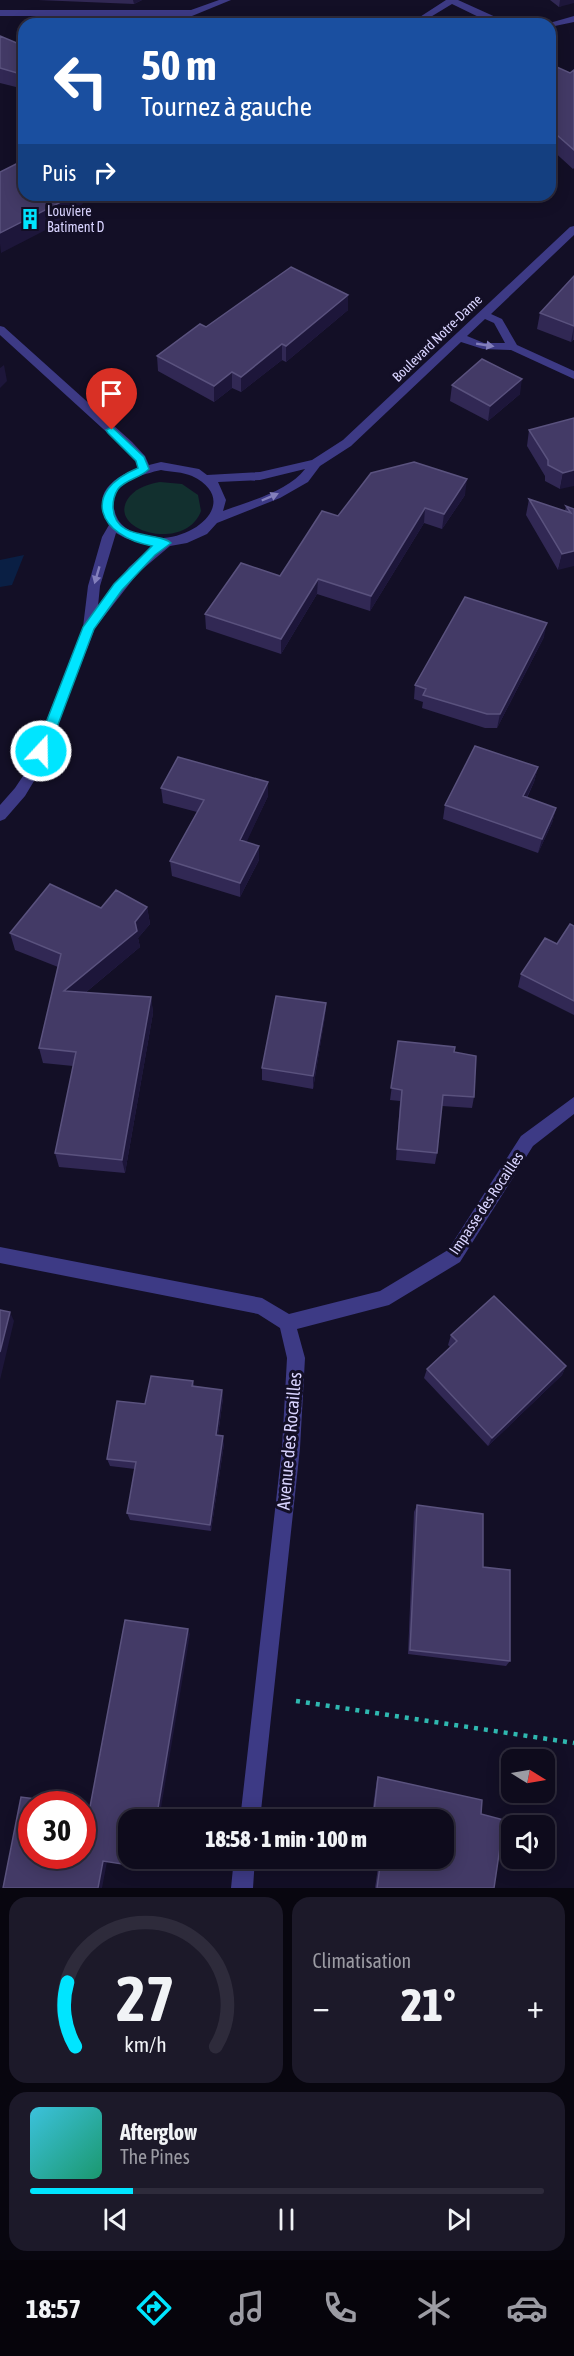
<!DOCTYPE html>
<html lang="fr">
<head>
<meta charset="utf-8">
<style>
	:root { --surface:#0e0b1c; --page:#1c1929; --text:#f1f3f6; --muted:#9b9ba3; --line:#2e2b3b; --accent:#00e5ff }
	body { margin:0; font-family:"Asap Condensed",sans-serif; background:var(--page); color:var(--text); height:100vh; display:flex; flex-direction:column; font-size:22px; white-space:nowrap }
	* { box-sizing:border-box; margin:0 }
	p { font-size:20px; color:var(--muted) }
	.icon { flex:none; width:33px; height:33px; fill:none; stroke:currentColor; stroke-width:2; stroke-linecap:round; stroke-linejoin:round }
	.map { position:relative; height:1888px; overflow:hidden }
	.drawer { display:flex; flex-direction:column; gap:9px; padding:9px; background:#08060f; flex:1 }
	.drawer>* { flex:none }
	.top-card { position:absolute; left:18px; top:18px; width:538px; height:183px; border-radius:18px; box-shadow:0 3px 15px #0003,0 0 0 2px var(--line); background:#1a4fa0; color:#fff; overflow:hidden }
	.needle { width:39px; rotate:101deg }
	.buttons { position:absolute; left:501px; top:1749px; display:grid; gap:12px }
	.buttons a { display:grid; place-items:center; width:54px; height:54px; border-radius:12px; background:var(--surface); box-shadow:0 3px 15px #0003,0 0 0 2px var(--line); font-size:30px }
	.speed { position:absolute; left:18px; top:1791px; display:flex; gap:12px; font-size:30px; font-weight:700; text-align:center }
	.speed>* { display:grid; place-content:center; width:78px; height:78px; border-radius:50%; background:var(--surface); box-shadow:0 3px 15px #0003,0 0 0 2px var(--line); line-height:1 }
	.speed .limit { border:9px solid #d22; background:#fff; color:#111 }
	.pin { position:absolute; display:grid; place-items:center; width:51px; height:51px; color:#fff; margin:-62px -26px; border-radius:50% 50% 50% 0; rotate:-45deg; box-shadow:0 0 6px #0007 }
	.pin .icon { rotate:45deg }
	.me { position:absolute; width:66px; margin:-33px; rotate:21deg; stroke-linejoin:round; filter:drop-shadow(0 0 4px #0008) }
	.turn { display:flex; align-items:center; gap:21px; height:126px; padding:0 24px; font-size:27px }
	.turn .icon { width:78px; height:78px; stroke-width:2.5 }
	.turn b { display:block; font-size:42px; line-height:51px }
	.then { display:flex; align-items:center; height:57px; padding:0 24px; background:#0003; gap:12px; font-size:22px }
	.big { font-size:45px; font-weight:800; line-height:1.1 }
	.drawer .tile { flex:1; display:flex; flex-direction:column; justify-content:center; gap:9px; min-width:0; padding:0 21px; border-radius:18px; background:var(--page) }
	.drawer .dial { align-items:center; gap:0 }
	.dial svg { height:156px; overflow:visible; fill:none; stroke:var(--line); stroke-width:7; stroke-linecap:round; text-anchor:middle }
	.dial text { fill:var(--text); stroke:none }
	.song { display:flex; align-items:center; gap:18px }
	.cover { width:72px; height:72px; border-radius:9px; background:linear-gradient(135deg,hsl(190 70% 55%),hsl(160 70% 35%)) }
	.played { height:6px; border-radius:3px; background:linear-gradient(90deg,var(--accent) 20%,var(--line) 20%) }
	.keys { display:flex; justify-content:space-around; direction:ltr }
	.heat { display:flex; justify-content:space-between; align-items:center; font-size:33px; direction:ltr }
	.drawer .tiles { flex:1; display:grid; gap:9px; grid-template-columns:1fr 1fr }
	.tile:last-child { grid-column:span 2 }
	.trip { position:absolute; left:118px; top:1809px; width:336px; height:60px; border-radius:18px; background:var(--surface); box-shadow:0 3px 15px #0003,0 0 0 2px var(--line); font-weight:800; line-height:60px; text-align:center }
	.menu { display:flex; height:96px; justify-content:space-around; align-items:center; background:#06040b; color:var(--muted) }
	.menu .icon { width:42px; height:42px }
	.menu .on { color:var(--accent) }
	.menu b { font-size:27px; color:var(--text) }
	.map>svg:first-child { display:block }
	.green { fill:#12302f }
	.water { fill:#0a1f44 }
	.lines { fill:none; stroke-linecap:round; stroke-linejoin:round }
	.path { stroke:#2fb8b0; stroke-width:4.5; stroke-dasharray:4 6; stroke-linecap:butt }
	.minor { fill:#3d3a85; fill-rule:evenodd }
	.wall { fill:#312854 }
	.shaded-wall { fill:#1d163a }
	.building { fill:#433a66; stroke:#5a527e; stroke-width:1.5 }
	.oneway { fill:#837fbc }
	.route { fill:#00e5ff; stroke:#0095a6; stroke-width:1.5 }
	.labels { text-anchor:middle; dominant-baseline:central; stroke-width:6; stroke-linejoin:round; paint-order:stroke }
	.far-poi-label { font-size:14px; fill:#d9d4ff; stroke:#130f26; text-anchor:start }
	.far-street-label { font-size:14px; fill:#d9d4ff; stroke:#130f26 }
	.street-label { font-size:15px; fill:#d9d4ff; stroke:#130f26 }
	.near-street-label { font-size:18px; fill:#d9d4ff; stroke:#130f26 }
</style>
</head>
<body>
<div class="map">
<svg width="574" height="1888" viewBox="0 0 574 1888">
	<rect width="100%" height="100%" fill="#130f26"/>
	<path class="green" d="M 160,482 L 182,484 L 198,495 L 201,511 C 185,554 102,530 130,496 C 138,487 149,484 160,482 Z"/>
	<path class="water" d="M 24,555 L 12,585 L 0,587 L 0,560 Z"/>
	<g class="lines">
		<path class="path" d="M 296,1701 L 574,1743"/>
		<path class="minor" d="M 219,0 L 231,0 L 192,16 L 0,16 L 0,10 L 191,10 Z
			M 446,0 L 458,0 L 511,24 L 491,23 L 452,4 L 419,24 L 409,24 Z
			M 574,16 L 574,22 L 550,27 L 550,24 L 546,24 Z
			M 574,226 L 574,235 L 491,314 L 502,319 L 517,345 L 574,371 L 574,379 L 511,350 L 483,349 L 461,342 L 351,446 L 320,466 L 308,482 L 280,498 L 217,523 L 207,534 L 187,543 L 170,546 L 138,573 L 95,628 L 40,771 L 25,796 L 5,819 L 0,821 L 0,805 L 15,788 L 27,770 L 83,627 L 88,586 L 102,537 L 109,525 C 91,495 110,479 138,468 L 135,460 L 124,448 L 0,335 L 0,326 L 4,327 L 132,442 L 145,456 L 149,465 L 161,462 L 199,469 L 207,475 L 260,472 L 312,460 L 343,440 L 570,227 ZM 485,319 L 494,323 L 505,343 L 484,343 L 467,336 ZM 305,469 C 289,491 247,502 223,511 L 226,500 L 218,482 L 260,480 ZM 161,470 C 171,472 183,472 192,476 C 252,505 172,561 126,528 C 119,523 116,517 114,509 C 107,484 143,474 161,470 ZM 116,533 L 125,538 L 153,546 L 129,567 L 98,606 L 100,586 Z
			M 574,1097 L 574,1114 L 533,1146 L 460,1262 L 389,1305 L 297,1329 L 305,1358 L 300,1448 L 260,1820 L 240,1820 L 282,1448 L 287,1358 L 280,1328 L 258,1314 L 0,1263 L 0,1247 L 262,1298 L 289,1314 L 380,1291 L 448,1250 L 521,1136 Z
			M 234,1858 L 255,1858 L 253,1888 L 231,1888 Z"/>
	</g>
	<path class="wall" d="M 38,0 L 142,0 L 134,4 Z
		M 550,0 L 574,0 L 559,7 Z
		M 0,36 L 24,46 L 24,89 L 0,83 Z
		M 550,64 L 570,73 L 574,70 L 574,168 L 573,169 L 550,148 Z
		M 574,276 L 574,340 L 573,340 L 571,342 L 537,329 L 540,313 Z
		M 348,295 L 348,310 L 286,362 L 282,360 L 241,392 L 232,388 L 214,402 L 158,371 L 157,356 L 206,327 Z
		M 452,385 L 520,394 L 488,421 L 450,401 Z
		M 574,418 L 560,489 L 545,481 L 545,476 L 527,446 L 529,430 Z
		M 465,495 L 442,529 L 424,523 L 370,611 L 317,594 L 281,654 L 206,629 L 205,614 L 280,576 L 338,516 Z
		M 529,499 L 565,511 L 566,506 L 574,509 L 558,570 L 526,515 Z
		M 544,637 L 497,728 L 485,728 L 422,708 L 423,702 L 414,699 L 415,685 Z
		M 538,767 L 534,782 L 527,798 L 556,808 L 552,823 L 538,853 L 443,819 L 445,805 Z
		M 161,788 L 268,796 L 246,842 L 259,860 L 240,897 L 172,876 L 170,861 L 197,812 L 163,803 Z
		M 147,907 L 150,924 L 138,938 L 140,947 L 85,993 L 151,997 L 153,1013 L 125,1173 L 59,1167 L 55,1153 L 73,1066 L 43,1063 L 39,1048 L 58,967 L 15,950 L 10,933 L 101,908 Z
		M 574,926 L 574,1015 L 518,987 L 521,974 L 557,944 Z
		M 326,1003 L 325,1016 L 313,1089 L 262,1080 L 262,1068 Z
		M 398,1041 L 454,1052 L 474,1097 L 472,1108 L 442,1106 L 437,1153 L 435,1164 L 396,1160 L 400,1101 L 390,1100 Z
		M 451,1335 L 566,1366 L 562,1375 L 488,1446 L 424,1378 L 427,1369 L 450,1347 L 448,1345 Z
		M 193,1381 L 194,1386 L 222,1390 L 223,1398 L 218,1435 L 224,1444 L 211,1531 L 130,1520 L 127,1513 L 135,1469 L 110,1466 L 107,1459 L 145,1404 Z
		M 417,1505 L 483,1567 L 510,1661 L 506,1666 L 408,1654 L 414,1512 Z
		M 378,1777 L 481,1814 L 494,1888 L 375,1888 L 379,1860 L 373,1858 L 444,1858 L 444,1820 L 371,1820 L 377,1779 Z"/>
	<path class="shaded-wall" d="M 133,0 L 142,0 L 134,4 Z
		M 560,0 L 574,0 L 574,3 L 559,7 Z
		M 71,195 L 91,195 L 69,218 L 1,253 L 0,244 L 0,233 Z
		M 348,295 L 348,310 L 286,362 L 286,346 Z
		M 574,326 L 573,340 L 571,342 Z
		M 282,344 L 282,360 L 241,392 L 241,377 Z
		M 4,365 L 7,381 L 0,388 L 0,368 Z
		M 232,372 L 232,388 L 214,402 L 214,386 Z
		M 522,379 L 520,394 L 488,421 L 490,406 Z
		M 574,470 L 574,486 L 560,489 L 563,473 Z
		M 467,479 L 465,495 L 442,529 L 444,514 Z
		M 425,508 L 424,523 L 370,611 L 371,596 Z
		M 574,551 L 574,566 L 558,570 L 562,554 Z
		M 318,579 L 317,594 L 281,654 L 281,639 Z
		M 547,623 L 544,637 L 497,728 L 500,714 Z
		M 538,767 L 534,782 L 520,811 L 523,796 Z
		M 268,782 L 268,796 L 241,854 L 240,840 Z
		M 556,808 L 552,823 L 538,853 L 542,839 Z
		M 259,846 L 259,860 L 240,897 L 240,883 Z
		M 147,907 L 150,924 L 138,938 L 140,947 L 68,1007 L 64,991 L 135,922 Z
		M 151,997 L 153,1013 L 125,1173 L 122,1160 Z
		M 326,1003 L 325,1016 L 313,1089 L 313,1076 Z
		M 10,1312 L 14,1321 L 0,1380 L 0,1352 Z
		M 566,1366 L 562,1375 L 488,1446 L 492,1438 Z
		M 222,1390 L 223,1398 L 217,1442 L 216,1435 Z
		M 223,1436 L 224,1444 L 211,1531 L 210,1525 Z
		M 188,1629 L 190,1634 L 159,1820 L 156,1820 Z
		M 144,1858 L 147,1858 L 145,1868 L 142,1867 Z
		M 103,1861 L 107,1862 L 102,1888 L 98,1888 Z"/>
	<path class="building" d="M 109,19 L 131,24 L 101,24 Z
		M 0,36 L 24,46 L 24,75 L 0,68 Z
		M 550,64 L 570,73 L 574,70 L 574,150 L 550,129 Z
		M 24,160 L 24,195 L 71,195 L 67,199 L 0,233 L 0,172 Z
		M 291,267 L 348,295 L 286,346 L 282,344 L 241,377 L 232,372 L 214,386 L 157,356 L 200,324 L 206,327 Z
		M 574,276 L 574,326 L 540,313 Z
		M 482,359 L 522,379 L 490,406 L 452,385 Z
		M 574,418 L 574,470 L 563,473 L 548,465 L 548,460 L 529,430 Z
		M 414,462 L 467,479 L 444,514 L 425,508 L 371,596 L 318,579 L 281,639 L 205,614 L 241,563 L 280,576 L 322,511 L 338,516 L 371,473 Z
		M 529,499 L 571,513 L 566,506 L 574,509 L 574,551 L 562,554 Z
		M 465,597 L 547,623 L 500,714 L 487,714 L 423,695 L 426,689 L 415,685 Z
		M 475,746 L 538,767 L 523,796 L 556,808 L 542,839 L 445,805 Z
		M 178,757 L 268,782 L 240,840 L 259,846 L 240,883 L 170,861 L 204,800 L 161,788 Z
		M 50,884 L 101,908 L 116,890 L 147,907 L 135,922 L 137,931 L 64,991 L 151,997 L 122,1160 L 55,1153 L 76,1052 L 39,1048 L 61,954 L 10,933 Z
		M 570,924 L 574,926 L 574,1001 L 521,974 L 545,938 L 557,944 Z
		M 276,996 L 326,1003 L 313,1076 L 262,1068 Z
		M 398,1041 L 455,1047 L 454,1052 L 476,1056 L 474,1097 L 443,1095 L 437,1153 L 397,1149 L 402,1090 L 391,1088 Z
		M 494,1296 L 566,1366 L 492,1438 L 427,1369 L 457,1341 L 451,1335 Z
		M 0,1310 L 10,1312 L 0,1352 Z
		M 151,1376 L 193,1381 L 192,1386 L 222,1390 L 216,1435 L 223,1436 L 210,1525 L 127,1513 L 136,1462 L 107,1459 L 117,1401 L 145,1404 Z
		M 417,1505 L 483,1514 L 483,1567 L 510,1570 L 510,1661 L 410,1650 Z
		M 125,1620 L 188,1629 L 156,1820 L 129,1820 L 129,1858 L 144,1858 L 142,1867 L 103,1861 L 98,1888 L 3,1888 L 21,1797 L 75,1804 L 32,1804 L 32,1856 L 82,1856 L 82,1806 L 90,1807 Z
		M 378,1777 L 482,1800 L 481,1814 L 504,1820 L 494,1888 L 377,1888 L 381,1859 L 377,1858 L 444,1858 L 444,1820 L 373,1820 Z"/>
	<defs><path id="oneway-solid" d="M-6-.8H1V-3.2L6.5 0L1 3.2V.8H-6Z" transform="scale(1.5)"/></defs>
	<g class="oneway">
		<use href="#oneway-solid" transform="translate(485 345) rotate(9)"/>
		<use href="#oneway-solid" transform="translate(270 497) rotate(-23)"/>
		<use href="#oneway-solid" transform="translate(97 575) rotate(106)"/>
	</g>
	<path class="route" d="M 112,427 L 144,457 L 149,469 C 141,478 126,479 118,489 C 114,495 113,500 113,507 C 114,542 160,531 171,543 L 155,555 L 122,590 L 94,629 L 48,751 L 41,756 L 35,751 L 83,627 L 114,584 L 152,546 C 98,536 80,492 138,468 L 136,461 L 108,433 L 106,430 Z"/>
	<defs>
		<symbol id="building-bare" viewBox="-9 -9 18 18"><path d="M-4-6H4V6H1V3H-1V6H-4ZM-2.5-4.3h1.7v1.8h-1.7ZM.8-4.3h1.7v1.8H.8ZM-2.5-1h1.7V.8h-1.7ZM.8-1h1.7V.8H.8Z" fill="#00e5ff" stroke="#130f26" stroke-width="2.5" paint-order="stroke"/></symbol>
	</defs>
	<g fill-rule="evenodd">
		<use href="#building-bare" x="15" y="204" width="30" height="30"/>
	</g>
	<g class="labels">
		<g class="far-poi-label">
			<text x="47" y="211">Louviere<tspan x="47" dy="16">Batiment D</tspan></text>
		</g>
		<g class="far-street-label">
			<text transform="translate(437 338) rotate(-44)">Boulevard Notre-Dame</text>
		</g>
		<g class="street-label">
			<text transform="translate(486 1203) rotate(-56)">Impasse des Rocailles</text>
		</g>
		<g class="near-street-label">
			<text transform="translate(289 1441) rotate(-85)">Avenue des Rocailles</text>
		</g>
	</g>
</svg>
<div class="buttons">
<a><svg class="needle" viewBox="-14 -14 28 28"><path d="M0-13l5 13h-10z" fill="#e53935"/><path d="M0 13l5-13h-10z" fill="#9b9ba3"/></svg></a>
<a><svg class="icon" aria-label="sound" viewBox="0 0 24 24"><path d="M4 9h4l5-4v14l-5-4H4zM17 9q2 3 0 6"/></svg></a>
</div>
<div class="speed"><div class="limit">30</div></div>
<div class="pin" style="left:112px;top:430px;background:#d93025"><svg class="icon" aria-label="arrive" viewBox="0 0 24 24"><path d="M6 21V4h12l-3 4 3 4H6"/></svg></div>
<svg class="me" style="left:41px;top:751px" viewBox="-20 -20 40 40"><circle r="17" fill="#00e5ff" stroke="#fff" stroke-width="3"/><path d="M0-11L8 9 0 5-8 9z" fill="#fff"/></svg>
<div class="trip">18:58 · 1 min · 100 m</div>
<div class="top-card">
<div class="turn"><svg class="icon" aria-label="left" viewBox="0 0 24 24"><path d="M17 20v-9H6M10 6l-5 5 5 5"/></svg><div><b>50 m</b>Tournez à gauche</div></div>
<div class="then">Puis<svg class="icon" aria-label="right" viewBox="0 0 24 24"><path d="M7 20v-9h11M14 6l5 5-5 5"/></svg></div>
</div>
</div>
<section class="drawer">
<div class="tiles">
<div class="tile dial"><svg viewBox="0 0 100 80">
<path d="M14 69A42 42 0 1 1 86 69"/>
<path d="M14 69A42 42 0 0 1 10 36" stroke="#00e5ff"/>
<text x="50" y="56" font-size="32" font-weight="700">27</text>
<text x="50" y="72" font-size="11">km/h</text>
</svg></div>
<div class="tile"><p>Climatisation</p>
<div class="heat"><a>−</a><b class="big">21°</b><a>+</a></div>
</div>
<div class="tile">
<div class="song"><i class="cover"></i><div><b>Afterglow</b><p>The Pines</p></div></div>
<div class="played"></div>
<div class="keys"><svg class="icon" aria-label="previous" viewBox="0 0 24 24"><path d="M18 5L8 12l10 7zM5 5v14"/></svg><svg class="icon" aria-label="pause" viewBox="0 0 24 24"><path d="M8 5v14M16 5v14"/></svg><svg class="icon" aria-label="next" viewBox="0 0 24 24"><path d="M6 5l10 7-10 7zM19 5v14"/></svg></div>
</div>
</div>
</section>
<nav class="menu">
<b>18:57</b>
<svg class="icon on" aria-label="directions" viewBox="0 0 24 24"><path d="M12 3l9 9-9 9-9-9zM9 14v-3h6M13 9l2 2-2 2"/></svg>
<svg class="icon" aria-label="music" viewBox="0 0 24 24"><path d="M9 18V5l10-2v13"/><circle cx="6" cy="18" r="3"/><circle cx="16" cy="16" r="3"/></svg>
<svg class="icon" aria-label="phone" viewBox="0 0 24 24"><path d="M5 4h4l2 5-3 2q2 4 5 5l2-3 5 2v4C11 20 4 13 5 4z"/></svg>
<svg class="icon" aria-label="climate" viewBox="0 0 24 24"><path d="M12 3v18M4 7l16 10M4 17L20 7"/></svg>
<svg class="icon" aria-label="car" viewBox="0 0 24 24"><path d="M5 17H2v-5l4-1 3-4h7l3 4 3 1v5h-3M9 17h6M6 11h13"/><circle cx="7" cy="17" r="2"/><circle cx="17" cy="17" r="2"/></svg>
</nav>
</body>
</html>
